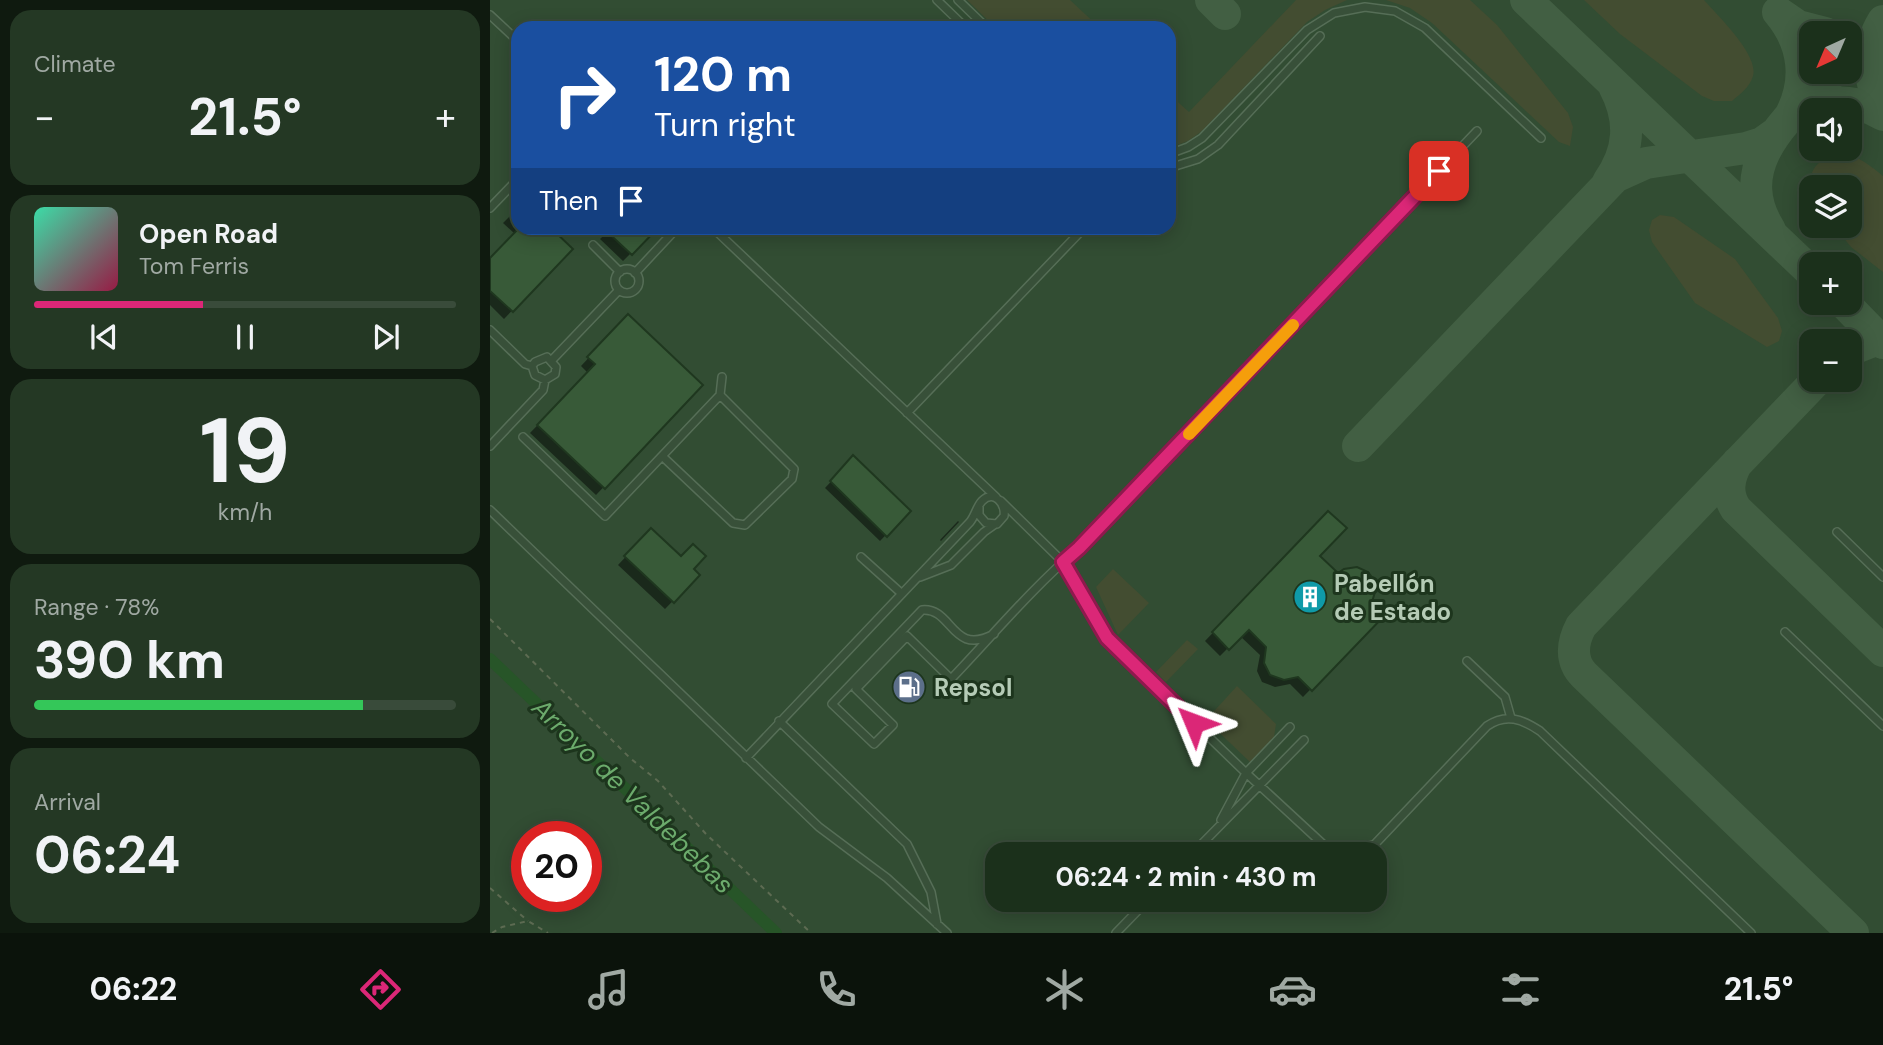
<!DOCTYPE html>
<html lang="en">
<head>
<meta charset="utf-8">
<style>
	:root { --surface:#1b301b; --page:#243824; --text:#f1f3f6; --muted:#a0a9a3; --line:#394b3a; --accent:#db2777 }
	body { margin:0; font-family:"DM Sans",sans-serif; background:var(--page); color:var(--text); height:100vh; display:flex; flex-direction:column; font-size:26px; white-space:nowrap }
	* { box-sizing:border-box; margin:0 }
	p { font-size:23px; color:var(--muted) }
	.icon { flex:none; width:38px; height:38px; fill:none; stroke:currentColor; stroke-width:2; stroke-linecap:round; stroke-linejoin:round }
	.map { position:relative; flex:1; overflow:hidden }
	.sheet { display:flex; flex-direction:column; gap:10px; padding:10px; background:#0f1a0f; width:490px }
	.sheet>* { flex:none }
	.banner { position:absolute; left:21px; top:21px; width:665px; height:214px; border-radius:21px; box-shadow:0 4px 18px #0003,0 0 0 2px var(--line); background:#1a4fa0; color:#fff; overflow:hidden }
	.needle { width:46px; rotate:224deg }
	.controls { position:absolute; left:1309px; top:21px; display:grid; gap:14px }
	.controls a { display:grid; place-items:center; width:63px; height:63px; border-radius:14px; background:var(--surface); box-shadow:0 4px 18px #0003,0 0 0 2px var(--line); font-size:35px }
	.speed { position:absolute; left:21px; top:821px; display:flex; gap:14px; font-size:35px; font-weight:700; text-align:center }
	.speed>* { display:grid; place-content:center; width:91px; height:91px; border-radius:50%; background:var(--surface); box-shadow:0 4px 18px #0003,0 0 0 2px var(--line); line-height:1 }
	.speed .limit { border:10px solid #d22; background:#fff; color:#111 }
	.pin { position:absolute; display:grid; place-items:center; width:60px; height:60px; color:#fff; margin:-30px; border-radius:14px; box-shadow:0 4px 10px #0006 }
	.me { position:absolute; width:77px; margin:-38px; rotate:314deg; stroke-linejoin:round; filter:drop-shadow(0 0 5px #0008) }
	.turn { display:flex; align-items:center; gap:24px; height:147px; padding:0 28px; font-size:32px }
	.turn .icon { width:91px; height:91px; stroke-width:2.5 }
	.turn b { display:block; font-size:49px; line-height:60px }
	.then { display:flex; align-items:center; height:66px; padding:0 28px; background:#0003; gap:14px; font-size:26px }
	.big { font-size:52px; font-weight:700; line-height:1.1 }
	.sheet .widget { flex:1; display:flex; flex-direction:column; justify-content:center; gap:10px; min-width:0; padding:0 24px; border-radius:21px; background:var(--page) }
	.sheet .dial { align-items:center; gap:0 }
	.dial b { font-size:91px; line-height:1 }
	.song { display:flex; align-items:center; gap:21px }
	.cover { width:84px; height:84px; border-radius:10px; background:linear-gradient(135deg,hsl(160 70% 55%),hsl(340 70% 35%)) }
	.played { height:7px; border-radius:4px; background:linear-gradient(90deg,var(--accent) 40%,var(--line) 40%) }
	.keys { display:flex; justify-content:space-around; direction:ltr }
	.heat { display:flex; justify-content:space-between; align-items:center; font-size:38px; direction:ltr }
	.charge { height:10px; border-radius:5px; background:linear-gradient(90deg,#34c759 78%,var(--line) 0) }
	.trip { position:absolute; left:495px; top:842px; width:402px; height:70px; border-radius:21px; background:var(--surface); box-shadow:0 4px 18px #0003,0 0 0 2px var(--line); font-weight:700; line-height:70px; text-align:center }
	.tabs { display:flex; height:112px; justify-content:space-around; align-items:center; background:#0b130b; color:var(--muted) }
	.tabs .icon { width:49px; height:49px }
	.tabs .on { color:var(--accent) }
	.tabs b { font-size:32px; color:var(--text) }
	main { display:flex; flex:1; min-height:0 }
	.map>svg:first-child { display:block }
	.airport { fill:#324d33; fill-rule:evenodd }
	.green { fill:#434d31 }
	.shadow { fill:#0007 }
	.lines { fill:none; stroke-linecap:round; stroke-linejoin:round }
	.canal { stroke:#275528; stroke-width:12 }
	.taxiway { stroke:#425f43; stroke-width:32 }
	.building { fill:#385a38; stroke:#1f371f; stroke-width:2 }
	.service-casing { stroke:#566e57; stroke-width:10 }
	.path { stroke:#5d6b52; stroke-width:2; stroke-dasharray:5 5; stroke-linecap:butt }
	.service { stroke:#385039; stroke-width:7 }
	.route-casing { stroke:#8e194d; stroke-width:18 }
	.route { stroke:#db2777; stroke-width:12 }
	.slow { stroke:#f59e0b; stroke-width:12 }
	.labels { text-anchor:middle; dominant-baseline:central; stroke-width:6; stroke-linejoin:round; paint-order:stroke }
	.poi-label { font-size:24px; font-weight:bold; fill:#b5cbb6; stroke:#1d351d; text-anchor:start }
	.water-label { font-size:26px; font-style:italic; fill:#6cab6c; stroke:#1d351d }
</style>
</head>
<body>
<main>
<section class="sheet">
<div class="widget"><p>Climate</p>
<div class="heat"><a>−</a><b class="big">21.5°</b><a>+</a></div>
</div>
<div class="widget">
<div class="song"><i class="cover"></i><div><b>Open Road</b><p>Tom Ferris</p></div></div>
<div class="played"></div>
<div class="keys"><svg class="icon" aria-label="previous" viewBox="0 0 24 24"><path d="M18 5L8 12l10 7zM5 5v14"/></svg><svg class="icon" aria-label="pause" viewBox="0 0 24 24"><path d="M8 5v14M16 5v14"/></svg><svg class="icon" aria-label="next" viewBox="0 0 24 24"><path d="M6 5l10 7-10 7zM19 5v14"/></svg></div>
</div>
<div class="widget dial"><b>19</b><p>km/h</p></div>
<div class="widget"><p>Range · 78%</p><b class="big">390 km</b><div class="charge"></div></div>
<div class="widget"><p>Arrival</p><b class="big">06:24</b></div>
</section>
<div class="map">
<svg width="1393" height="933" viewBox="0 0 1393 933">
	<rect width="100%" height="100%" fill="#244024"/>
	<path class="airport" d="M 0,0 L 1393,0 L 1393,933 L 0,933 ZM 28,28 L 679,28 L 679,228 L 28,228 ZM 1321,33 L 1360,33 L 1360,72 L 1321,72 ZM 1321,110 L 1360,110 L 1360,149 L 1321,149 ZM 1321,187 L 1360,187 L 1360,226 L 1321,226 ZM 1321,264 L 1360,264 L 1360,303 L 1321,303 ZM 1321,341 L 1360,341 L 1360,380 L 1321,380 ZM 37,836 L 96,836 L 96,896 L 37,896 ZM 508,854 L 886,854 L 886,900 L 508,900 Z"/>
	<path class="green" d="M 477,0 L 580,0 L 610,28 L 506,28 Z
		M 806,0 L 857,0 L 835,10 L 817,22 L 712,131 L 698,141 L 679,148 L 679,94 L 699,112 Z
		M 896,0 L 980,0 L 1007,25 L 1078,113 L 1083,127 L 1080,146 L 1069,142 L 942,23 L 920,8 Z
		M 1094,0 L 1214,0 C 1228,16 1269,55 1263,76 C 1260,87 1250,94 1242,101 L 1224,101 L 1212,96 L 1130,34 Z
		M 1344,153 C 1365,153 1377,163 1393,176 L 1393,272 L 1361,247 L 1344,226 L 1360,226 L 1360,187 L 1321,187 L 1321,198 L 1319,195 C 1320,171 1322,165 1344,153 Z
		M 1170,215 L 1184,217 L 1245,259 L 1288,318 L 1292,331 L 1289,341 L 1277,347 L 1205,303 L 1162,242 L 1159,230 L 1162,220 Z
		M 623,569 L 659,603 L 628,635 L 606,587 Z
		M 697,640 L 708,649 L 676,682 L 666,672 Z
		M 747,686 L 786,724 L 784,737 L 760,762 L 716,720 Z"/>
	<path class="shadow" d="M 28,208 L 28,228 L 58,228 L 81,249 L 14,319 L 0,305 L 0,260 L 25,234 L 13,223 Z
		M 122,228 L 166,228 L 133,261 L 110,239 Z
		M 138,316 L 211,385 L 106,495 L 40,433 L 98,373 L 91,366 Z
		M 363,458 L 419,511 L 390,541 L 335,488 Z
		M 838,513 L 828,556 L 893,615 L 813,697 L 800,684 L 785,687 L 772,682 L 767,671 L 770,655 L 750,636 L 730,656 L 715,641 Z
		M 468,521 L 469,522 L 451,541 L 450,540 Z
		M 161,530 L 208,575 L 175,609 L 128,565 Z"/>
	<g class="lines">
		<path class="canal" d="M 0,659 L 286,933"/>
		<path class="taxiway" d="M 721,0 L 735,14
			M 1036,0 L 1321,272
			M 1288,12 C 1315,44 1319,82 1299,118 C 1327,98 1364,97 1393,115
			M 1289,13 L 1308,26 L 1335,33
			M 1393,21 C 1376,49 1377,81 1393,109
			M 1118,182 C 1140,151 1142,120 1124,86
			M 1280,230 C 1238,163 1301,116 1343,72
			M 1354,303 L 1393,343
			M 1360,350 L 1393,337
			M 1327,380 L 1091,626 C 1082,643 1080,661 1094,675 L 1363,933
			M 868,446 L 1125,177 L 1156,163 L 1256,148 L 1272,143 L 1286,133
			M 1247,463 C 1238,479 1236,494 1246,509 L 1393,651"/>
	</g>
	<path class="building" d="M 29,228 L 61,228 L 83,249 L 23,312 L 0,291 L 0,258 Z
		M 113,228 L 168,228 L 142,255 Z
		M 138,314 L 213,385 L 115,489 L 47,425 L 105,364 L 97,357 Z
		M 363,455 L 421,511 L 397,537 L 340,481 Z
		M 838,511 L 857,528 L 830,556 L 848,573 L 854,569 L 867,567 L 878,572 L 884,580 L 885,592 L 882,602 L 895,615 L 822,691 L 808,677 L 794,680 L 780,675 L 774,663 L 776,647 L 759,630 L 739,650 L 722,632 Z
		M 161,528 L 191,556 L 203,544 L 216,556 L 204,569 L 210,575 L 184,603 L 134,556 Z"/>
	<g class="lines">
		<defs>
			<path id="service" d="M 447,0 L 476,28
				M 468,0 L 497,28
				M 0,15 L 28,41
				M 679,154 L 698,147 L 712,138 L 817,30 L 844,13 L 875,7 L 905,11 L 935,28 L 1051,138
				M 679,168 L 708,159 L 728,145 L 830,36
				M 0,208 L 28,179
				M 223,228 L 506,497
				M 103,245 L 130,272
				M125 281a12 12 0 1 1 24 0a12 12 0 1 1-24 0Z
				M 145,273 L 187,228
				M 0,330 L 35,364 L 42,366
				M 62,360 L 129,290
				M 417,413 L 594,228
				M 33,437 L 115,516 L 230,395 L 232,377
				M 0,446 L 53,390 L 55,380 L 65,374 L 66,367 L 57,357 L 45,362 L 42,366 L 45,375 L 55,380
				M 172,456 L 243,523 L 255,525 L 302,479 L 304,469 L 230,395
				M 511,501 L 573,562 L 617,638 L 756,773 L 835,846 L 856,853 L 885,844 L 997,726 C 1016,713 1032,719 1050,731 L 1261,933
				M 0,510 L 329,827 L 397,878 L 457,933
				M 1347,532 L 1393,577
				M 371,557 L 411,593
				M 430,577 L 461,565 L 494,532 L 504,525
				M 1295,632 L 1393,726
				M 504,634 C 461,657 463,607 432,610 L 342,704 L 384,744 L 403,725 L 366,689 L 417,636 L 461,679 C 503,635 543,587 589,548 L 987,131
				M 977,661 L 1015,697 L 1021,718
				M 289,721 L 417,844 L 441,892 L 447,924
				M 256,758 L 480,522 C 485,516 487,506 492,501 C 504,489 516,504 514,516 L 507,524 L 496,523 L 489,515 L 489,507
				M 731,820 L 756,773 L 800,727
				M 702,854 L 814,740
				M 626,933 L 658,900"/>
		</defs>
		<use href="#service" class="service-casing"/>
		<path class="path" d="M 0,619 L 140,758 L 168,781 L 216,834 L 321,933
			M 0,888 L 38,921
			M 2,933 L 12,927 L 38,921 L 58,933"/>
		<use href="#service" class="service"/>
	</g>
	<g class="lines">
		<defs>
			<path id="route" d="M 704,723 L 617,638 L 573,562 L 589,548 L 949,171"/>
		</defs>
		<use href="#route" class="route-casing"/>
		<use href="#route" class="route"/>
		<path class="slow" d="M 699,434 L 803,325"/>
	</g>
	<defs>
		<symbol id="building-disc" viewBox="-11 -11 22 22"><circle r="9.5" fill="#0f9aa8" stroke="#1d351d"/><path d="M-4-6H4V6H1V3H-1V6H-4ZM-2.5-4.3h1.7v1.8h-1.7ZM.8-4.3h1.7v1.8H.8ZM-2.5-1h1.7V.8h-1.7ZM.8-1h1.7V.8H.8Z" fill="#fff"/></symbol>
		<symbol id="fuel-disc" viewBox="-11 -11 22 22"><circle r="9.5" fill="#5c6f8a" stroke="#1d351d"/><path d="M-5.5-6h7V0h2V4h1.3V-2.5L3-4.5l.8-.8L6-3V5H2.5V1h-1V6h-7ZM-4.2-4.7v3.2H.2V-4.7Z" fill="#fff"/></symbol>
	</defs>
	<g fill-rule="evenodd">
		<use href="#building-disc" x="801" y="578" width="38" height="38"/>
		<use href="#fuel-disc" x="400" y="668" width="38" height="38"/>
	</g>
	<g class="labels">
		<g class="poi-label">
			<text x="844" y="583">Pabellón<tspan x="844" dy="28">de Estado</tspan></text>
			<text x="444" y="687">Repsol</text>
		</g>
		<g class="water-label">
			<text transform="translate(143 796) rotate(44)">Arroyo de Valdebebas</text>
		</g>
	</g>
</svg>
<div class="controls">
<a><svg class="needle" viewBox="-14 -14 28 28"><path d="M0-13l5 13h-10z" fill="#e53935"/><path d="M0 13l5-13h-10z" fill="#a0a9a3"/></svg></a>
<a><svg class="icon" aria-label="sound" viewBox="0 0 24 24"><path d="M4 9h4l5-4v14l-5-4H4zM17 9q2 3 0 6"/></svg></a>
<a><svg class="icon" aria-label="layers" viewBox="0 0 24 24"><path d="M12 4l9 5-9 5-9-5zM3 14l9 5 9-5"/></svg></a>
<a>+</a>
<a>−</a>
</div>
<div class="speed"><div class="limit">20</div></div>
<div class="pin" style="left:949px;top:171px;background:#d93025"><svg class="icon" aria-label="arrive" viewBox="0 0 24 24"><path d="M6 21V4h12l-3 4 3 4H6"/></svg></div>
<svg class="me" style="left:704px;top:723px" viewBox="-20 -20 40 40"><path d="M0-17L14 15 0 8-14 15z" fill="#db2777" stroke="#fff" stroke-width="4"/></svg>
<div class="trip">06:24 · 2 min · 430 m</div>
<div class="banner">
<div class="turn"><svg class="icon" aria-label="right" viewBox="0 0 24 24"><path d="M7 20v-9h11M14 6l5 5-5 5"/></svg><div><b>120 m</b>Turn right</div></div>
<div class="then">Then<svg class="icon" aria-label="arrive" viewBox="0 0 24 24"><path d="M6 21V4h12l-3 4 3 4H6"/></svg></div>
</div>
</div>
</main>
<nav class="tabs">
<b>06:22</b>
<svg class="icon on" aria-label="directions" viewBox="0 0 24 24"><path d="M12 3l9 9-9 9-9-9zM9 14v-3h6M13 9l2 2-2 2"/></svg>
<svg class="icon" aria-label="music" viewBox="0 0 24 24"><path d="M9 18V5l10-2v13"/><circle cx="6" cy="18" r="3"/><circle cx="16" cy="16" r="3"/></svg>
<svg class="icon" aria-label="phone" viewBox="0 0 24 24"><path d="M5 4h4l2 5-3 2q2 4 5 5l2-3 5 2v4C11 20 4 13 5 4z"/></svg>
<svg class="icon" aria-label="climate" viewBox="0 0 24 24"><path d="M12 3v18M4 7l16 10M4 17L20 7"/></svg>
<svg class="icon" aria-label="car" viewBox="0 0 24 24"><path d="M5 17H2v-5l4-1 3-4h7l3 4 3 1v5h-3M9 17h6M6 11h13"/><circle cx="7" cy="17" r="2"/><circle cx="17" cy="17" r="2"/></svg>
<svg class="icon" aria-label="filters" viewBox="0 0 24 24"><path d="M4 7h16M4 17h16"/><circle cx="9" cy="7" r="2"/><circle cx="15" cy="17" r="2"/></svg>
<b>21.5°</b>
</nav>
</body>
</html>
